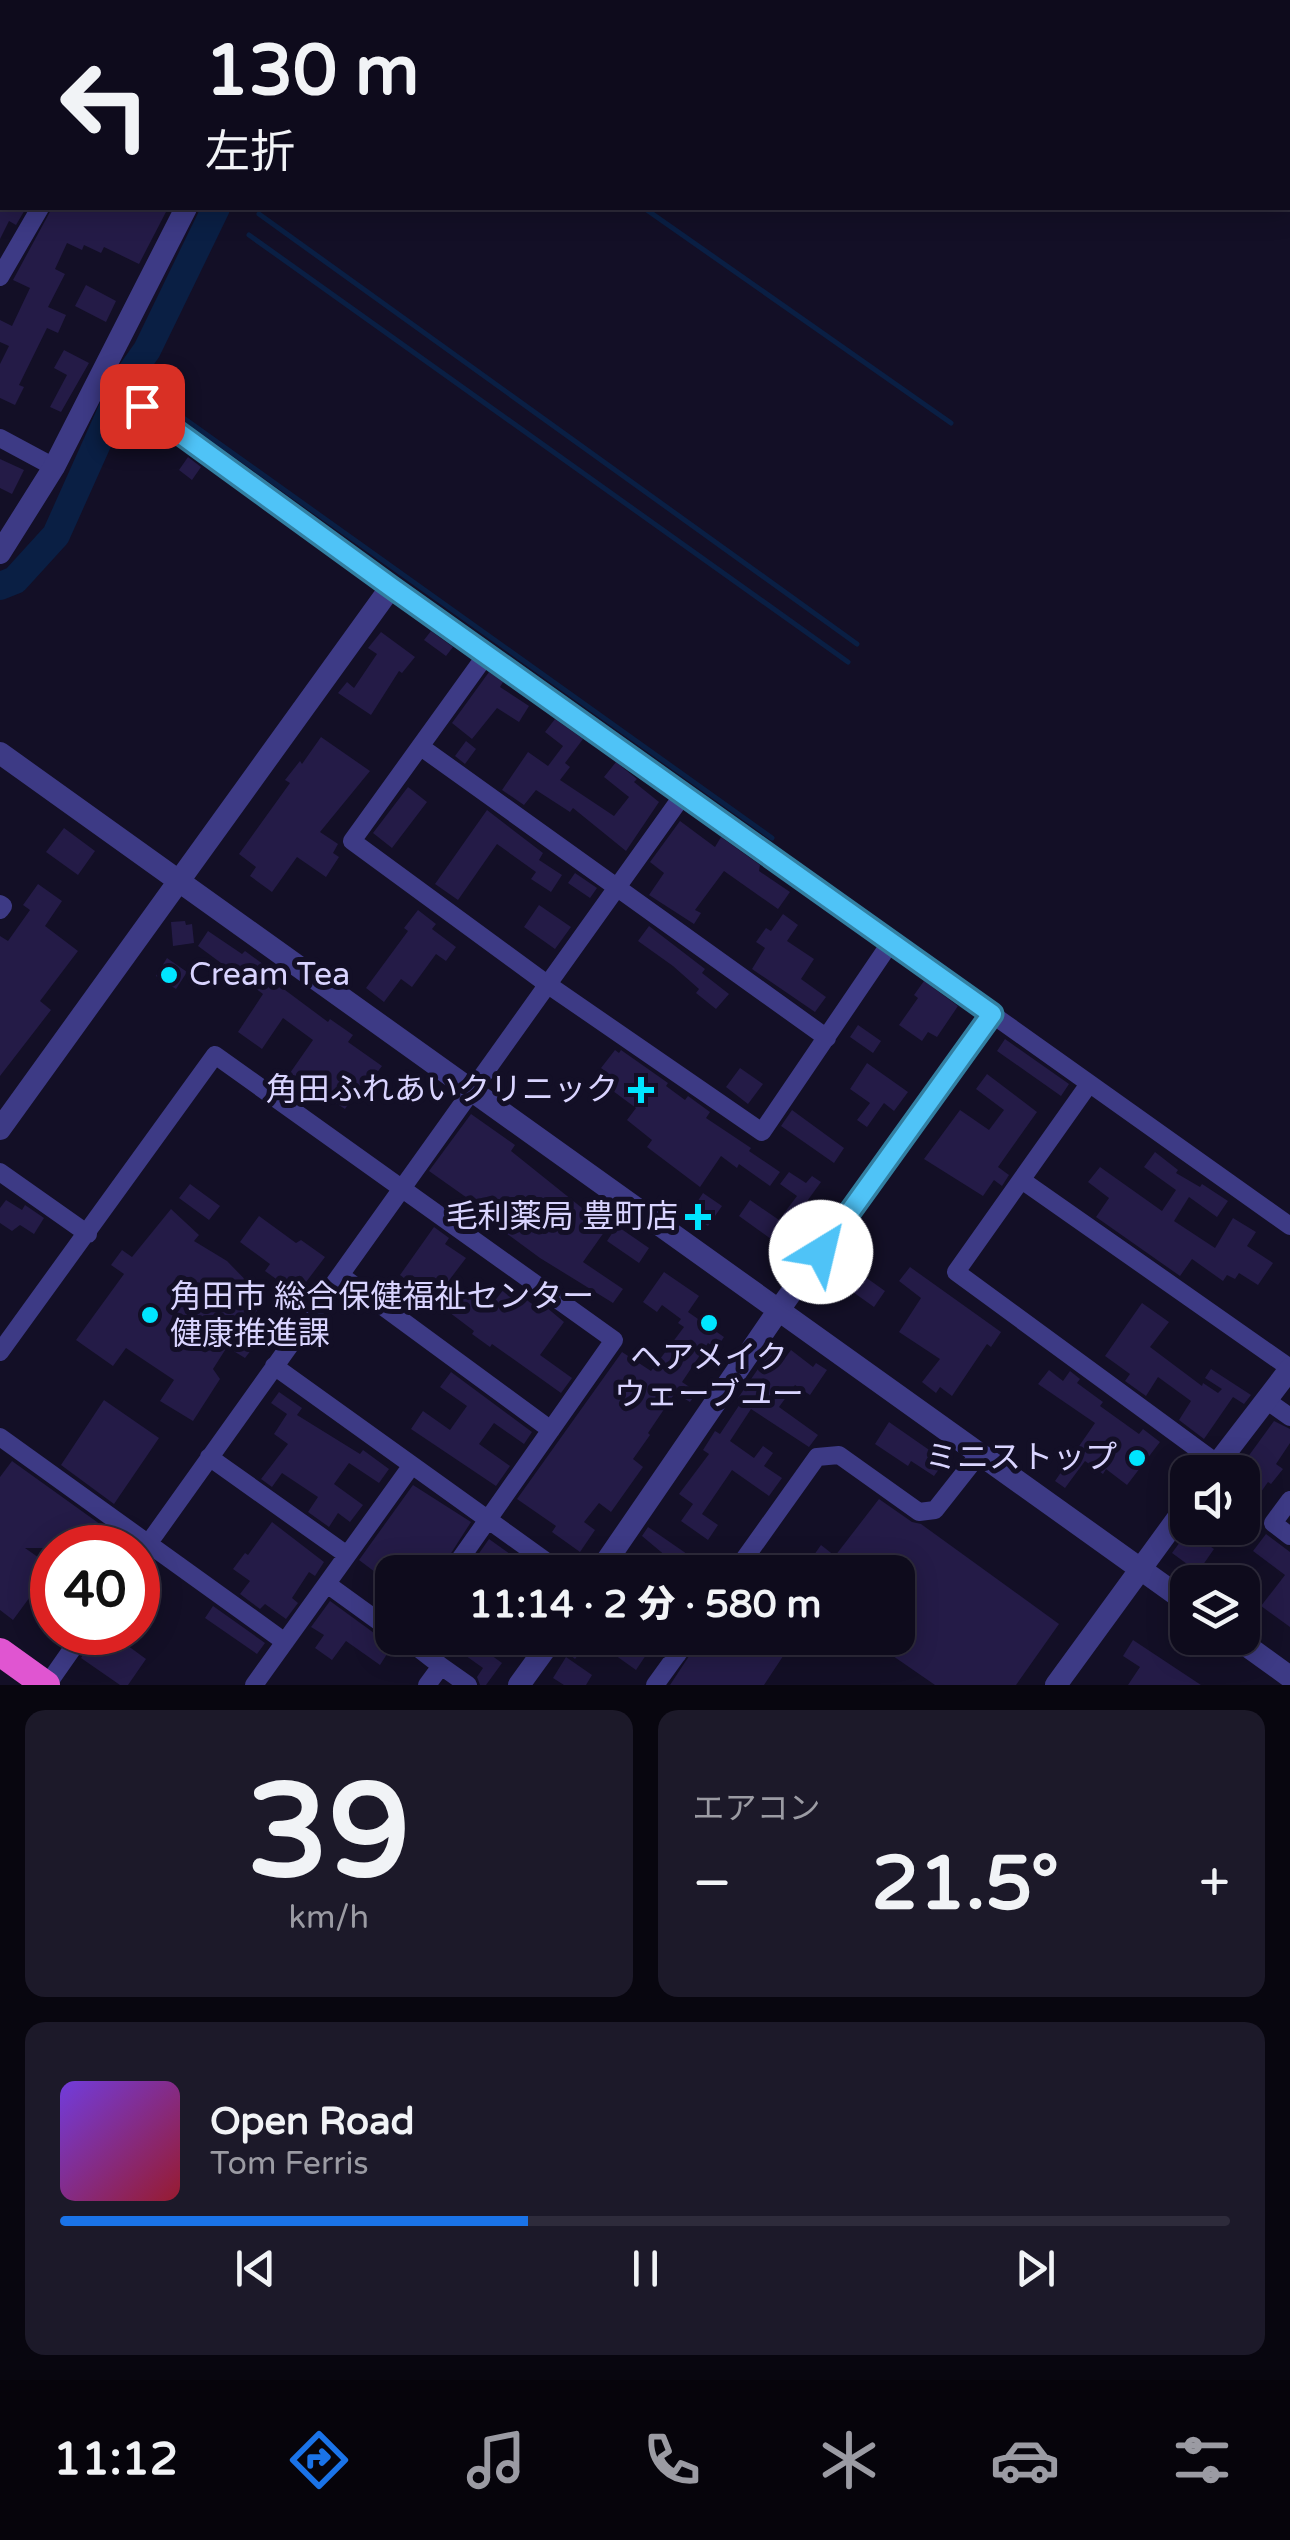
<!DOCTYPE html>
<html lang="ja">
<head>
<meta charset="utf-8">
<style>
	:root { --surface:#0e0b1c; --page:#1c1929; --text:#f1f3f6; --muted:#9b9ba3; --line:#2e2b3b; --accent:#1a73e8 }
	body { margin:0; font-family:"Varela Round","Noto Sans JP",sans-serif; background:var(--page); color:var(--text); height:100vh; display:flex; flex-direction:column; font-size:38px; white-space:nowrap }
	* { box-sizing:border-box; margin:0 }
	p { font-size:32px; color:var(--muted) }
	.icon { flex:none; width:55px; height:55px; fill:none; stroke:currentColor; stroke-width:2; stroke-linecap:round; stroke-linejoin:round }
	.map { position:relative; height:1685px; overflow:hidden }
	.drawer { display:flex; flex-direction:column; gap:25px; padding:25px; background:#08060f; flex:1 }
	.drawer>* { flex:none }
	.top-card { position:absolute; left:0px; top:0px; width:1290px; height:210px; box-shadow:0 5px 25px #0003,0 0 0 2px var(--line); background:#0e0b1c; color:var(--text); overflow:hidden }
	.fabs { position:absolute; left:1170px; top:1455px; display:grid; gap:20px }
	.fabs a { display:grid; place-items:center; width:90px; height:90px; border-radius:20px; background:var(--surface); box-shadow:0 5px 25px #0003,0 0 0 2px var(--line); font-size:50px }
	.speed { position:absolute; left:30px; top:1525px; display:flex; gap:20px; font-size:50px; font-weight:700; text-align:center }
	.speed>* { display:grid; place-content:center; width:130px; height:130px; border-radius:50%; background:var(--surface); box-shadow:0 5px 25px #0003,0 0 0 2px var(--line); line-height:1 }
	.speed .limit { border:15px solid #d22; background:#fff; color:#111 }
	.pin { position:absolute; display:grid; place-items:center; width:85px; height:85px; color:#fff; margin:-42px; border-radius:20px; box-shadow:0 5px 15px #0006 }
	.me { position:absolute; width:110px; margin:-55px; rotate:36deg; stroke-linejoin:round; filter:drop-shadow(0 0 8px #0008) }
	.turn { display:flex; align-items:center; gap:35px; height:210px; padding:0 40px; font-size:45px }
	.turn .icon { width:130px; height:130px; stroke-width:2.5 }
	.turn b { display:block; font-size:70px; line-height:85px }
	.big { font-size:75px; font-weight:800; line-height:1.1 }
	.drawer .widget { flex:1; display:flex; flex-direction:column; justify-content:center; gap:15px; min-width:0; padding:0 35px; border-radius:20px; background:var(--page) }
	.drawer .dial { align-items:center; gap:0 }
	.dial b { font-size:130px; line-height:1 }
	.song { display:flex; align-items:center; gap:30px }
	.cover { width:120px; height:120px; border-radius:15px; background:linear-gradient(135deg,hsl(260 70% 55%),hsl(350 70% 35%)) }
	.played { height:10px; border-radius:5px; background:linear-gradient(90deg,var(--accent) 40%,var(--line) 40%) }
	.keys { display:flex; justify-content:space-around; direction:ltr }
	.heat { display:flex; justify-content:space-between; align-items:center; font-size:55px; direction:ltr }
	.drawer .tiles { flex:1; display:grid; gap:25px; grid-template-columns:1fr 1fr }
	.widget:last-child { grid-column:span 2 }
	.trip { position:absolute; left:375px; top:1555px; width:540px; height:100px; border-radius:20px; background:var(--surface); box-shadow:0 5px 25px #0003,0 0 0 2px var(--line); font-weight:800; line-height:100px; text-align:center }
	.menu { display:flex; height:160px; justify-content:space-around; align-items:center; background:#06040b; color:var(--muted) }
	.menu .icon { width:70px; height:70px }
	.menu .active { color:var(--accent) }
	.menu b { font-size:45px; color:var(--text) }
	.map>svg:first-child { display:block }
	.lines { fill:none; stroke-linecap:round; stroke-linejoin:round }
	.stream { stroke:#0a1f44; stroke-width:5 }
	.river { stroke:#0a1f44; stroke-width:28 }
	.building { fill:#241b47 }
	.service { stroke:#3d3a85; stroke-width:9 }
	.minor { stroke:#3d3a85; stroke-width:18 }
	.tertiary { stroke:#3d3a85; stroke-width:22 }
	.trunk { stroke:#e055d1; stroke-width:28 }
	.rail { stroke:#00e5ff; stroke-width:5; stroke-dasharray:15 12; stroke-linecap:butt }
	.route-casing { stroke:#337fa1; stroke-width:25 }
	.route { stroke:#4fc3f7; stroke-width:18 }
	.poi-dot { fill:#00e5ff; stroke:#130f26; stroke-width:4 }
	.labels { text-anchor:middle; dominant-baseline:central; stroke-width:10; stroke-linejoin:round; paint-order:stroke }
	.poi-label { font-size:32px; fill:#d9d4ff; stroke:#130f26; text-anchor:end }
</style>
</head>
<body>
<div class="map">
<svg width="1290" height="1685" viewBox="0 0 1290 1685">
	<rect width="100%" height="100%" fill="#130f26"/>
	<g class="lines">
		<path class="stream" d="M 644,208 L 951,423
			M 259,214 L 857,644
			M 249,235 L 848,662
			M 125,381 L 142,391
			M 154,397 L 772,838"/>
		<path class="river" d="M 319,2 L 320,0
			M 0,586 L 15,580 L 56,535 L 125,381 L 147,350 L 216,208"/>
	</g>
	<path class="building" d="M 0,208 L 26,208 L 16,225 L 9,221 L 0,239 Z
		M 52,208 L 168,208 L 139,264 L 104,247 L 101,253 L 84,245 L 82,250 L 67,243 L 55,269 L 65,274 L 48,307 L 66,315 L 58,333 L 47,328 L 19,385 L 24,387 L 15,405 L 0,398 L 0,364 L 9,346 L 0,342 L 0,320 L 12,326 L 30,288 L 13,280 Z
		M 86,285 L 116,301 L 106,322 L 75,306 Z
		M 64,350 L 89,363 L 61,412 L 50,407 L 67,375 L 54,368 Z
		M 188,457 L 201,467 L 192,480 L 179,470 Z
		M 0,459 L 24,470 L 12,494 L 0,488 Z
		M 431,631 L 453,647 L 446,656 L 424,640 Z
		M 381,632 L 415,657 L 402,673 L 399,671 L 371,715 L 338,693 L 347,682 L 354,688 L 377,654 L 368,648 Z
		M 489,672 L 503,682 L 500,687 L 529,706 L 519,722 L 497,708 L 472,739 L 452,723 Z
		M 555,719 L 583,739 L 565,763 L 570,767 L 560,780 L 614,816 L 629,797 L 604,777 L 616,762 L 637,779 L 634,782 L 659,802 L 626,851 L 573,808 L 570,812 L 536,790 L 524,805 L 502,790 L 528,752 L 548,766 L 563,746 L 545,732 Z
		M 321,737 L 370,771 L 320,832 L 338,844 L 333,853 L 339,857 L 326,877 L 297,857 L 272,892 L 250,876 L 256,867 L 239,854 L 290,783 L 285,780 L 300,761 L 302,764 Z
		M 466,741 L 476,749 L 465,764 L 455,756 Z
		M 408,787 L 427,802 L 392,848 L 373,833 Z
		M 487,810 L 543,853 L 539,860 L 562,875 L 551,892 L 531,879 L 536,872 L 497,844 L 458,900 L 435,884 Z
		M 680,821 L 715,847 L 721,837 L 760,865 L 759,871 L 790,892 L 778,909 L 724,871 L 695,910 L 701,913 L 694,924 L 649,895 L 664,873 L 650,862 Z
		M 64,828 L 95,851 L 78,875 L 46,852 Z
		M 575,873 L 597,888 L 590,898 L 568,883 Z
		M 38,884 L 62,901 L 45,926 L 78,951 L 40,1001 L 51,1010 L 0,1076 L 0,936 L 8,941 L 30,910 L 23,905 Z
		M 539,905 L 571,927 L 555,949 L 524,927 Z
		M 418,910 L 436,924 L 432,929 L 456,947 L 446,961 L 436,954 L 412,987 L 401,979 L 384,1002 L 366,988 L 408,931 L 404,928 Z
		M 783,914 L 798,925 L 787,941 L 814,959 L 801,979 L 826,997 L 815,1012 L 752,969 L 765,948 L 756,942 L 766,928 L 771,931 Z
		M 185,921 L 186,925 L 192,924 L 194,943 L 173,946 L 171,922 Z
		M 649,926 L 705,969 L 702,973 L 729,994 L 716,1009 L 696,993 L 699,989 L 673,966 L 638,941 Z
		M 208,931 L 242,954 L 245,951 L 290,984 L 285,990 L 328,1022 L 330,1019 L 353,1035 L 348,1042 L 382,1066 L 369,1083 L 364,1080 L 345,1109 L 290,1073 L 313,1040 L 283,1018 L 262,1049 L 238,1032 L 263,994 L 198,946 Z
		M 167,958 L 187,972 L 176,989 L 156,976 Z
		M 924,981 L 958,1006 L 937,1037 L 928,1032 L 922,1041 L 899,1025 L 918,998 L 914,995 Z
		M 858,1025 L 881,1041 L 873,1053 L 850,1037 Z
		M 1005,1039 L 1069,1084 L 1061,1096 L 997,1051 Z
		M 615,1050 L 619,1053 L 621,1050 L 668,1083 L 666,1086 L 685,1100 L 688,1096 L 710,1112 L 706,1118 L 751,1148 L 749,1151 L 780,1172 L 770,1186 L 739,1164 L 737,1168 L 721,1156 L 700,1187 L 647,1147 L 652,1140 L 627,1120 L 636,1108 L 609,1088 L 616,1079 L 601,1068 Z
		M 867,1063 L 908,1092 L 894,1111 L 884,1103 L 867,1127 L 857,1120 L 870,1103 L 850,1089 Z
		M 740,1068 L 763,1084 L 748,1104 L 726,1087 Z
		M 987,1074 L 1037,1112 L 998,1167 L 1009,1175 L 1002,1186 L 994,1180 L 983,1196 L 924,1159 L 960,1110 L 989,1130 L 1004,1110 L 976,1089 Z
		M 792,1110 L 844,1148 L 834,1163 L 781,1126 Z
		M 471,1114 L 515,1145 L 511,1151 L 607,1228 L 583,1262 L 623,1289 L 613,1303 L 540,1258 L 484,1217 L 487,1212 L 429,1171 Z
		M 1155,1152 L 1178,1170 L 1176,1173 L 1200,1187 L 1202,1184 L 1228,1201 L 1217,1217 L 1189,1197 L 1174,1221 L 1215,1248 L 1233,1218 L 1256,1232 L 1247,1246 L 1273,1263 L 1258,1285 L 1239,1273 L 1235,1279 L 1227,1275 L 1223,1281 L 1192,1259 L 1180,1276 L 1096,1217 L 1109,1198 L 1088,1182 L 1100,1167 L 1162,1211 L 1176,1190 L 1144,1167 Z
		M 789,1172 L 806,1183 L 812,1176 L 821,1182 L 789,1226 L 794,1230 L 782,1247 L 739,1216 L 750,1200 L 779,1220 L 797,1196 L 780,1184 Z
		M 190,1184 L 220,1206 L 209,1220 L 179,1198 Z
		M 703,1193 L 722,1206 L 708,1226 L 690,1213 Z
		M 6,1200 L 22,1210 L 25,1205 L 44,1218 L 34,1234 L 20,1225 L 12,1231 L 0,1223 L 0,1208 Z
		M 171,1209 L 199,1235 L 194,1241 L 227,1261 L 265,1300 L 240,1333 L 255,1345 L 245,1358 L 227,1347 L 213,1369 L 220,1379 L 193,1421 L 160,1401 L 174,1380 L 126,1348 L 113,1366 L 76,1340 L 124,1274 L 111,1265 L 122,1250 L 132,1257 Z
		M 259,1216 L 296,1243 L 301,1240 L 325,1257 L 297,1294 L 265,1271 L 270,1264 L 240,1242 Z
		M 617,1226 L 649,1248 L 639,1263 L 607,1241 Z
		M 434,1227 L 449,1238 L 445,1244 L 466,1258 L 447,1283 L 487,1311 L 507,1285 L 536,1307 L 540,1302 L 564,1322 L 540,1355 L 572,1378 L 561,1393 L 492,1344 L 490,1347 L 472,1334 L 474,1331 L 400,1275 Z
		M 847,1264 L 885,1291 L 874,1307 L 836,1280 Z
		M 910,1267 L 1001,1332 L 991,1347 L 987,1344 L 952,1396 L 940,1387 L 936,1393 L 922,1382 L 940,1359 L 899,1332 L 921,1298 L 899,1281 Z
		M 664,1272 L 699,1296 L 688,1312 L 724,1337 L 716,1349 L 708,1343 L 682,1382 L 697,1392 L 690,1402 L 675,1393 L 648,1433 L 650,1435 L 633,1459 L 643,1467 L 611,1512 L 599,1503 L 584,1522 L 595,1530 L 580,1552 L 552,1532 L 556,1526 L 517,1499 L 622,1352 L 651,1371 L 684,1327 L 678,1323 L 681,1319 L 662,1305 L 657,1312 L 643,1302 Z
		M 1142,1303 L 1169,1322 L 1150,1347 L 1202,1386 L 1203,1383 L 1218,1393 L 1222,1389 L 1205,1378 L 1211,1369 L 1251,1395 L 1244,1404 L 1233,1397 L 1204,1439 L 1179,1420 L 1191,1401 L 1158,1377 L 1146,1396 L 1125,1381 L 1130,1374 L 1105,1356 Z
		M 791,1350 L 813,1367 L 816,1363 L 827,1370 L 810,1395 L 795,1385 L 779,1407 L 818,1435 L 809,1447 L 751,1409 L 730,1441 L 754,1458 L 763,1446 L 773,1453 L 764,1466 L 782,1478 L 769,1496 L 732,1470 L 702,1514 L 718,1525 L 708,1540 L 681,1521 L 693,1504 L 679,1494 L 709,1454 L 703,1450 L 715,1431 L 720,1434 L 742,1401 L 738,1398 L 769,1353 L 782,1362 Z
		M 1049,1370 L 1063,1381 L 1070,1371 L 1080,1379 L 1077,1383 L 1103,1402 L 1100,1406 L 1139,1434 L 1143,1429 L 1160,1442 L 1127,1485 L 1106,1469 L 1103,1474 L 1085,1461 L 1065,1488 L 1055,1481 L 1095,1423 L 1038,1384 Z
		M 451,1372 L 532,1432 L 524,1444 L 494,1423 L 479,1444 L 510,1466 L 496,1486 L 411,1429 L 423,1411 L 450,1430 L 467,1406 L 440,1387 Z
		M 279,1392 L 302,1408 L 297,1415 L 360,1454 L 363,1450 L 389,1469 L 379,1483 L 349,1463 L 334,1484 L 363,1505 L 350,1522 L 338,1513 L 329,1527 L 308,1512 L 318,1497 L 282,1473 L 272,1487 L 261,1479 L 288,1444 L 274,1434 L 287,1414 L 271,1403 Z
		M 104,1400 L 159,1438 L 114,1504 L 61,1465 Z
		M 1274,1421 L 1290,1429 L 1290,1443 L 1276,1464 L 1283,1469 L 1271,1484 L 1268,1482 L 1242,1519 L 1242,1465 Z
		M 889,1422 L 945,1461 L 934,1476 L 911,1461 L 908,1466 L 875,1444 Z
		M 12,1461 L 104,1527 L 90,1548 L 25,1548 L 52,1567 L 13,1620 L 0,1610 L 0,1477 Z
		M 413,1485 L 471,1522 L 439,1572 L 392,1572 L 392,1603 L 378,1593 L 387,1581 L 359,1560 Z
		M 879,1499 L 912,1522 L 921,1524 L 1059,1624 L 1016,1685 L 935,1685 L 867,1638 L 898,1638 L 898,1572 L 802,1572 L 821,1545 L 835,1556 Z
		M 272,1522 L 324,1562 L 315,1576 L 309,1572 L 292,1598 L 298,1603 L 286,1619 L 265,1604 L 260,1609 L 240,1594 L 250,1581 L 233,1569 L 245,1553 L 248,1555 Z
		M 648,1527 L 687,1554 L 714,1572 L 685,1572 L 642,1536 Z
		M 1188,1531 L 1214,1549 L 1198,1572 L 1172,1553 Z
		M 1266,1534 L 1290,1552 L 1290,1627 L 1261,1606 L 1285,1575 L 1253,1551 Z
		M 489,1539 L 510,1554 L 536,1572 L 466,1572 Z
		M 330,1601 L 385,1641 L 394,1643 L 380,1665 L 346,1641 L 332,1660 L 315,1648 L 324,1635 L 311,1627 Z
		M 213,1606 L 265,1643 L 257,1654 L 205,1618 Z
		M 96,1632 L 109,1632 L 146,1659 L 128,1685 L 120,1685 L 81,1658 Z
		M 474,1638 L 492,1638 L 484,1650 L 502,1663 L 486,1685 L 480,1685 L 477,1677 L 483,1668 L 462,1653 Z
		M 574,1638 L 628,1638 L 648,1652 L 636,1670 L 591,1638 L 575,1659 L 564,1650 Z
		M 701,1638 L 795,1638 L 764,1685 L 670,1685 Z
		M 1133,1640 L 1201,1685 L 1128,1685 L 1140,1667 L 1123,1656 Z
		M 566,1657 L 592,1675 L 586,1685 L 564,1685 L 553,1678 Z"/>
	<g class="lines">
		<path class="service" d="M 252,0 L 256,2"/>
		<path class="minor" d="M 48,2 L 49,0
			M 0,277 L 40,208
			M 142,406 L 391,587 L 1290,1226
			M 0,438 L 54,467
			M 486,655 L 352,841 L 547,984 L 762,1132 L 891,942
			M 421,747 L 827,1038
			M 0,904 L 3,906 L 0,910
			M 1089,1084 L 956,1272 L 1218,1464
			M 0,1172 L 88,1234
			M 1023,1181 L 1290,1368
			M 340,1275 L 551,1430
			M 0,1352 L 215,1055 L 614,1340 L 451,1572
			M 274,1366 L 561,1572
			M 1266,1400 L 1290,1417
			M 0,1437 L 285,1642
			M 209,1457 L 347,1555
			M 1290,1500 L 1273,1523 L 1290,1536
			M 138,1558 L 683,795
			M 735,1572 L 817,1457 L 839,1455 L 919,1512 L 935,1510 L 980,1453
			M 327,1584 L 392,1631
			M 405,1638 L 441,1666 L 427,1685
			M 652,1638 L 677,1655
			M 441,1666 L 468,1685
			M 47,1685 L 84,1632
			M 254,1685 L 412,1465
			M 655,1685 L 689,1638"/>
		<path class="tertiary" d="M 288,2 L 289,0
			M 0,82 L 2,83
			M 0,553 L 54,467 L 186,208
			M 0,753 L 1188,1603
			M 0,1129 L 391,587
			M 1211,1472 L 1290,1369
			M 599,1572 L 778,1311 L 991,1014
			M 1236,1638 L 1290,1677
			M 519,1685 L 553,1638
			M 1056,1685 L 1188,1504"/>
		<path class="trunk" d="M 0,1652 L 46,1685"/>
		<path class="rail" d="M 82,2 L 83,0
			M 0,134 L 2,130"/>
	</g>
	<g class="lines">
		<defs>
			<path id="route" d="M 142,406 L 391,587 L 992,1014 L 821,1252"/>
		</defs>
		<use href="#route" class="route-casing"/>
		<use href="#route" class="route"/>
	</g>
	<g class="poi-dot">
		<circle cx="169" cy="975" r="10"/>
		<path d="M636 1075h10v10h10v10h-10v10h-10v-10h-10v-10h10z"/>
		<path d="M693 1202h10v10h10v10h-10v10h-10v-10h-10v-10h10z"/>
		<circle cx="150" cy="1315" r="10"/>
		<circle cx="709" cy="1323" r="10"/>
		<circle cx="1137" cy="1458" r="10"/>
	</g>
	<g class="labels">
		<g class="poi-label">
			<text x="189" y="975" text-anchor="start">Cream Tea</text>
			<text x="618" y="1090">角田ふれあいクリニック</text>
			<text x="678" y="1217">毛利薬局 豊町店</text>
			<text x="170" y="1297" text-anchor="start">角田市 総合保健福祉センター<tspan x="170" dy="37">健康推進課</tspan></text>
			<text x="709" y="1358" text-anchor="middle">ヘアメイク<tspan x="709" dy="37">ウェーブユー</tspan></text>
			<text x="1117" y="1458">ミニストップ</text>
		</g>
	</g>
</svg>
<div class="fabs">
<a><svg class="icon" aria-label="sound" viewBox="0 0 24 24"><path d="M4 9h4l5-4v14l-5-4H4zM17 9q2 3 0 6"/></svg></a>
<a><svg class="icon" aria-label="layers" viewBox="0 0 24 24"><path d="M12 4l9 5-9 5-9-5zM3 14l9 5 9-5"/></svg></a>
</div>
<div class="speed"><div class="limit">40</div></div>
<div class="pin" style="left:142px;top:406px;background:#d93025"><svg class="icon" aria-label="arrive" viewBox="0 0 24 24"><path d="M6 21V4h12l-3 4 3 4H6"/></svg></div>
<svg class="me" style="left:821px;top:1252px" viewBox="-20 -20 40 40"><circle r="19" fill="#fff"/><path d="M0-13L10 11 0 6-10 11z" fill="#4fc3f7"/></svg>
<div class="trip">11:14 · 2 分 · 580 m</div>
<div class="top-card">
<div class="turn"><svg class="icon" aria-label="left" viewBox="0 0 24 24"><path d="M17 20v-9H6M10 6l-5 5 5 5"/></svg><div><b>130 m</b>左折</div></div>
</div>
</div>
<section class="drawer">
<div class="tiles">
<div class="widget dial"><b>39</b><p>km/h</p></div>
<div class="widget"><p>エアコン</p>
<div class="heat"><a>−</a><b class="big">21.5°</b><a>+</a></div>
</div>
<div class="widget">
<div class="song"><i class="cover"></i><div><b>Open Road</b><p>Tom Ferris</p></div></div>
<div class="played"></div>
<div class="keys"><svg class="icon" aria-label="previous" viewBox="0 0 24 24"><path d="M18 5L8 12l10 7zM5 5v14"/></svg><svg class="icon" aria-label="pause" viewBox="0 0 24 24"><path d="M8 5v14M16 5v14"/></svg><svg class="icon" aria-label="next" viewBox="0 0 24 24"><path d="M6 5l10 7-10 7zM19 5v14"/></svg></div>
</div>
</div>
</section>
<nav class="menu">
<b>11:12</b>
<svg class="icon active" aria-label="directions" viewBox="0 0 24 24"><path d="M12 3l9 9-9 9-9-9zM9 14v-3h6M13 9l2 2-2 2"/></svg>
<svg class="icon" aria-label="music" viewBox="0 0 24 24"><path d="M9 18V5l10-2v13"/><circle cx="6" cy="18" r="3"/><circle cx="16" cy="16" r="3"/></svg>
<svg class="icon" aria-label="phone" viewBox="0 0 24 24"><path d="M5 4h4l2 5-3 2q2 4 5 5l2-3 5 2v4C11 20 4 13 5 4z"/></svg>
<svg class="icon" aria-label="climate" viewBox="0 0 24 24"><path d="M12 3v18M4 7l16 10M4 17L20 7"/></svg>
<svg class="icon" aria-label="car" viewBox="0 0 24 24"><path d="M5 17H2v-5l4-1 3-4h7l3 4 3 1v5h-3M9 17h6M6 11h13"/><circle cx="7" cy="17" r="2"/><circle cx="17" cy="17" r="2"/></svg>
<svg class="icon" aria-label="filters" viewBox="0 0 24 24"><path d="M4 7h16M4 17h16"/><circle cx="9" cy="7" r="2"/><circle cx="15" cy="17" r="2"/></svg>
</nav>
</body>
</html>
